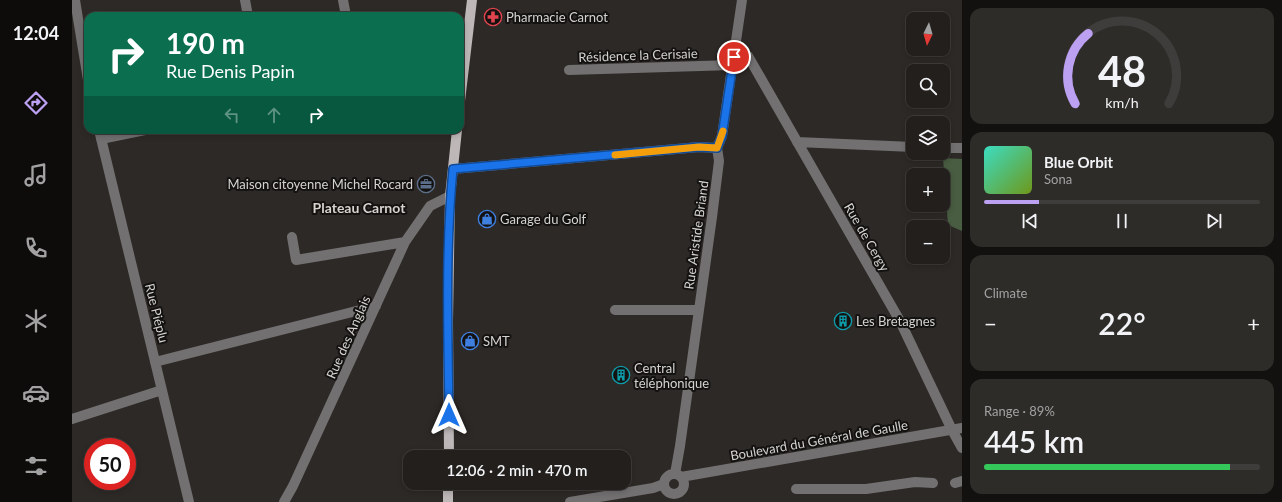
<!DOCTYPE html>
<html lang="en">
<head>
<meta charset="utf-8">
<style>
	:root { --surface:#221f1c; --page:#2e2c29; --text:#f1f3f6; --muted:#a2a2a3; --line:#3f3d3b; --accent:#bca0f2 }
	body { margin:0; font-family:Lato,sans-serif; background:var(--page); color:var(--text); height:100vh; display:flex; flex-direction:column; font-size:15px; white-space:nowrap }
	* { box-sizing:border-box; margin:0 }
	p { font-size:13px; color:var(--muted) }
	.icon { flex:none; width:22px; height:22px; fill:none; stroke:currentColor; stroke-width:2; stroke-linecap:round; stroke-linejoin:round }
	.map { position:relative; flex:1; overflow:hidden }
	.side { display:flex; flex-direction:column; gap:8px; padding:8px; background:#13110f; width:320px }
	.side>* { flex:none }
	.banner { position:absolute; left:12px; top:12px; width:380px; height:122px; border-radius:12px; box-shadow:0 2px 6px #0003,0 0 0 1px var(--line); background:#0b6e4f; color:#fff; overflow:hidden }
	.needle { width:26px; rotate:185deg }
	.fabs { position:absolute; left:834px; top:12px; display:grid; gap:8px }
	.fabs a { display:grid; place-items:center; width:44px; height:44px; border-radius:8px; background:var(--surface); box-shadow:0 2px 6px #0003,0 0 0 1px var(--line); font-size:20px }
	.speed { position:absolute; left:12px; top:438px; display:flex; gap:8px; font-size:20px; font-weight:700; text-align:center }
	.speed>* { display:grid; place-content:center; width:52px; height:52px; border-radius:50%; background:var(--surface); box-shadow:0 2px 6px #0003,0 0 0 1px var(--line); line-height:1 }
	.speed .limit { border:6px solid #d22; background:#fff; color:#111 }
	.pin { position:absolute; display:grid; place-items:center; width:34px; height:34px; color:#fff; margin:-17px; border:2px solid #fff; border-radius:50%; box-shadow:0 1px 4px #0007 }
	.me { position:absolute; width:44px; margin:-22px; rotate:0deg; stroke-linejoin:round; filter:drop-shadow(0 0 3px #0008) }
	.turn { display:flex; align-items:center; gap:14px; height:84px; padding:0 16px; font-size:18px }
	.turn .icon { width:52px; height:52px; stroke-width:2.5 }
	.turn b { display:block; font-size:28px; line-height:34px }
	.lanes { display:flex; align-items:center; height:38px; padding:0 16px; background:#0003; justify-content:center; gap:20px; direction:ltr }
	.lanes .off { opacity:.35 }
	.big { font-size:30px; font-weight:600; line-height:1.1 }
	.side .tile { flex:1; display:flex; flex-direction:column; justify-content:center; gap:6px; min-width:0; padding:0 14px; border-radius:12px; background:var(--page) }
	.side .dial { align-items:center; gap:0 }
	.dial svg { height:104px; overflow:visible; fill:none; stroke:var(--line); stroke-width:7; stroke-linecap:round; text-anchor:middle }
	.dial text { fill:var(--text); stroke:none }
	.song { display:flex; align-items:center; gap:12px }
	.cover { width:48px; height:48px; border-radius:6px; background:linear-gradient(135deg,hsl(170 70% 55%),hsl(80 70% 35%)) }
	.played { height:4px; border-radius:2px; background:linear-gradient(90deg,var(--accent) 20%,var(--line) 20%) }
	.keys { display:flex; justify-content:space-around; direction:ltr }
	.heat { display:flex; justify-content:space-between; align-items:center; font-size:22px; direction:ltr }
	.charge { height:6px; border-radius:3px; background:linear-gradient(90deg,#34c759 89%,var(--line) 0) }
	.trip { position:absolute; left:331px; top:450px; width:228px; height:40px; border-radius:12px; background:var(--surface); box-shadow:0 2px 6px #0003,0 0 0 1px var(--line); font-weight:600; line-height:40px; text-align:center }
	main { display:flex; flex:1; min-height:0 }
	.dock { display:flex; flex-direction:column; width:72px; justify-content:space-around; align-items:center; background:#0e0c0b; color:var(--muted) }
	.dock .icon { width:28px; height:28px }
	.dock .on { color:var(--accent) }
	.dock b { font-size:18px; color:var(--text) }
	.map>svg:first-child { display:block }
	.forest { fill:#485d41 }
	.lines { fill:none; stroke-linecap:round; stroke-linejoin:round }
	.minor { stroke:#737071; stroke-width:10 }
	.major { stroke:#bdb7b8; stroke-width:10 }
	.route-casing { stroke:#114b97; stroke-width:10 }
	.route { stroke:#1a73e8; stroke-width:7 }
	.slow { stroke:#f59e0b; stroke-width:7 }
	.labels { text-anchor:middle; dominant-baseline:central; stroke-width:4; stroke-linejoin:round; paint-order:stroke }
	.poi-label { font-size:13px; fill:#d5d3d0; stroke:#141211; text-anchor:start }
	.street-label { font-size:13px; fill:#d5d3d0; stroke:#141211 }
	.neighbourhood-label { font-size:14px; font-weight:bold; fill:#d7d2cd; stroke:#141211 }
</style>
</head>
<body>
<main>
<nav class="dock">
<b>12:04</b>
<svg class="icon on" aria-label="directions" viewBox="0 0 24 24"><path d="M12 3l9 9-9 9-9-9zM9 14v-3h6M13 9l2 2-2 2"/></svg>
<svg class="icon" aria-label="music" viewBox="0 0 24 24"><path d="M9 18V5l10-2v13"/><circle cx="6" cy="18" r="3"/><circle cx="16" cy="16" r="3"/></svg>
<svg class="icon" aria-label="phone" viewBox="0 0 24 24"><path d="M5 4h4l2 5-3 2q2 4 5 5l2-3 5 2v4C11 20 4 13 5 4z"/></svg>
<svg class="icon" aria-label="climate" viewBox="0 0 24 24"><path d="M12 3v18M4 7l16 10M4 17L20 7"/></svg>
<svg class="icon" aria-label="car" viewBox="0 0 24 24"><path d="M5 17H2v-5l4-1 3-4h7l3 4 3 1v5h-3M9 17h6M6 11h13"/><circle cx="7" cy="17" r="2"/><circle cx="17" cy="17" r="2"/></svg>
<svg class="icon" aria-label="filters" viewBox="0 0 24 24"><path d="M4 7h16M4 17h16"/><circle cx="9" cy="7" r="2"/><circle cx="15" cy="17" r="2"/></svg>
</nav>
<div class="map">
<svg width="890" height="502" viewBox="0 0 890 502">
	<rect width="100%" height="100%" fill="#2d2926"/>
	<path class="forest" d="M 871,158 L 890,159 L 890,231 L 876,225 Z"/>
	<g class="lines">
		<path class="minor" d="M 3,0 L 16,80
			M 173,0 L 176,16
			M 271,0 L 274,16
			M 663,48 L 676,56 L 828,321 L 880,430 L 890,448
			M 497,70 L 661,65
			M 27,130 L 117,502
			M 29,139 L 73,130
			M 725,142 L 841,147
			M 871,148 L 890,148
			M 381,169 L 627,147 L 645,148
			M 220,237 L 224,260 L 333,242
			M 543,310 L 626,310
			M 83,362 L 304,306
			M 0,419 L 90,390
			M 603,474 L 608,446 L 640,217 L 647,161 L 645,148 L 650,136 L 670,0
			M592 484a10 10 0 1 1 20 0a10 10 0 1 1-20 0Z
			M 609,477 L 890,428
			M 883,483 L 890,481
			M 724,489 L 794,489 L 843,482 L 861,483
			M 212,502 L 221,486 L 333,242 L 358,206 L 378,196
			M 498,502 L 581,488 L 592,484"/>
		<path class="major" d="M 388,101 L 400,0
			M 377,457 L 376,321 L 378,196 L 385,130
			M 376,502 L 376,483"/>
	</g>
	<g class="lines">
		<defs>
			<path id="route" d="M 377,415 C 376,333 373,250 381,169 L 627,147 L 645,148 L 650,136 L 662,57"/>
		</defs>
		<use href="#route" class="route-casing"/>
		<use href="#route" class="route"/>
		<path class="slow" d="M 543,155 L 627,147 L 645,148 L 651,131"/>
	</g>
	<defs>
		<symbol id="pharmacy-ring" viewBox="-11 -11 22 22"><circle r="9.5" fill="#141211" stroke="#e0444e" stroke-width="1.5"/><path d="M-2-6h4v4h4v4h-4v4h-4v-4h-4v-4h4Z" fill="#e0444e"/></symbol>
		<symbol id="office-ring" viewBox="-11 -11 22 22"><circle r="9.5" fill="#141211" stroke="#5c6f8a" stroke-width="1.5"/><path d="M-6-3h4V-5.5h4V-3h4V5H-6ZM-1-4.5V-3h2v-1.5ZM-6 0V1H6V0Z" fill="#5c6f8a"/></symbol>
		<symbol id="shop-ring" viewBox="-11 -11 22 22"><circle r="9.5" fill="#141211" stroke="#3f7fe0" stroke-width="1.5"/><path d="M-5-2.5h2.3a2.7 3.5 0 0 1 5.4 0H5L5.5 6h-11ZM-1.5-2.5h3a1.5 2.3 0 0 0-3 0Z" fill="#3f7fe0"/></symbol>
		<symbol id="building-ring" viewBox="-11 -11 22 22"><circle r="9.5" fill="#141211" stroke="#0f9aa8" stroke-width="1.5"/><path d="M-4-6H4V6H1V3H-1V6H-4ZM-2.5-4.3h1.7v1.8h-1.7ZM.8-4.3h1.7v1.8H.8ZM-2.5-1h1.7V.8h-1.7ZM.8-1h1.7V.8H.8Z" fill="#0f9aa8"/></symbol>
	</defs>
	<g fill-rule="evenodd">
		<use href="#pharmacy-ring" x="411" y="7" width="20" height="20"/>
		<use href="#office-ring" x="344" y="174" width="20" height="20"/>
		<use href="#shop-ring" x="405" y="209" width="20" height="20"/>
		<use href="#building-ring" x="761" y="311" width="20" height="20"/>
		<use href="#shop-ring" x="388" y="331" width="20" height="20"/>
		<use href="#building-ring" x="539" y="365" width="20" height="20"/>
	</g>
	<g class="labels">
		<g class="poi-label">
			<text x="434" y="17">Pharmacie Carnot</text>
			<text x="341" y="184" text-anchor="end">Maison citoyenne Michel Rocard</text>
			<text x="428" y="219">Garage du Golf</text>
			<text x="784" y="321">Les Bretagnes</text>
			<text x="411" y="341">SMT</text>
			<text x="562" y="368">Central<tspan x="562" dy="15">téléphonique</tspan></text>
		</g>
		<g class="street-label">
			<text transform="translate(566 55) rotate(-2)">Résidence la Cerisaie</text>
			<text transform="translate(624 235) rotate(-82)">Rue Aristide Briand</text>
			<text transform="translate(795 237) rotate(60)">Rue de Cergy</text>
			<text transform="translate(85 313) rotate(76)">Rue Piéplu</text>
			<text transform="translate(276 337) rotate(-66)">Rue des Anglais</text>
			<text transform="translate(747 440) rotate(-10)">Boulevard du Général de Gaulle</text>
		</g>
		<g class="neighbourhood-label">
			<text x="287" y="207">Plateau Carnot</text>
		</g>
	</g>
</svg>
<div class="fabs">
<a><svg class="needle" viewBox="-14 -14 28 28"><path d="M0-13l5 13h-10z" fill="#e53935"/><path d="M0 13l5-13h-10z" fill="#a2a2a3"/></svg></a>
<a><svg class="icon" aria-label="search" viewBox="0 0 24 24"><circle cx="10" cy="10" r="6"/><path d="M15 15l6 6"/></svg></a>
<a><svg class="icon" aria-label="layers" viewBox="0 0 24 24"><path d="M12 4l9 5-9 5-9-5zM3 14l9 5 9-5"/></svg></a>
<a>+</a>
<a>−</a>
</div>
<div class="speed"><div class="limit">50</div></div>
<div class="pin" style="left:662px;top:57px;background:#d93025"><svg class="icon" aria-label="arrive" viewBox="0 0 24 24"><path d="M6 21V4h12l-3 4 3 4H6"/></svg></div>
<svg class="me" style="left:377px;top:415px" viewBox="-20 -20 40 40"><path d="M0-17L14 15 0 8-14 15z" fill="#1a73e8" stroke="#fff" stroke-width="4"/></svg>
<div class="trip">12:06 · 2 min · 470 m</div>
<div class="banner">
<div class="turn"><svg class="icon" aria-label="right" viewBox="0 0 24 24"><path d="M7 20v-9h11M14 6l5 5-5 5"/></svg><div><b>190 m</b>Rue Denis Papin</div></div>
<div class="lanes"><svg class="icon off" aria-label="left" viewBox="0 0 24 24"><path d="M17 20v-9H6M10 6l-5 5 5 5"/></svg><svg class="icon off" aria-label="ahead" viewBox="0 0 24 24"><path d="M12 20V5M6 11l6-6 6 6"/></svg><svg class="icon" aria-label="right" viewBox="0 0 24 24"><path d="M7 20v-9h11M14 6l5 5-5 5"/></svg></div>
</div>
</div>
<section class="side">
<div class="tile dial"><svg viewBox="0 0 100 80">
<path d="M14 69A42 42 0 1 1 86 69"/>
<path d="M14 69A42 42 0 0 1 24 15" stroke="#bca0f2"/>
<text x="50" y="56" font-size="32" font-weight="700">48</text>
<text x="50" y="72" font-size="11">km/h</text>
</svg></div>
<div class="tile">
<div class="song"><i class="cover"></i><div><b>Blue Orbit</b><p>Sona</p></div></div>
<div class="played"></div>
<div class="keys"><svg class="icon" aria-label="previous" viewBox="0 0 24 24"><path d="M18 5L8 12l10 7zM5 5v14"/></svg><svg class="icon" aria-label="pause" viewBox="0 0 24 24"><path d="M8 5v14M16 5v14"/></svg><svg class="icon" aria-label="next" viewBox="0 0 24 24"><path d="M6 5l10 7-10 7zM19 5v14"/></svg></div>
</div>
<div class="tile"><p>Climate</p>
<div class="heat"><a>−</a><b class="big">22°</b><a>+</a></div>
</div>
<div class="tile"><p>Range · 89%</p><b class="big">445 km</b><div class="charge"></div></div>
</section>
</main>
</body>
</html>
